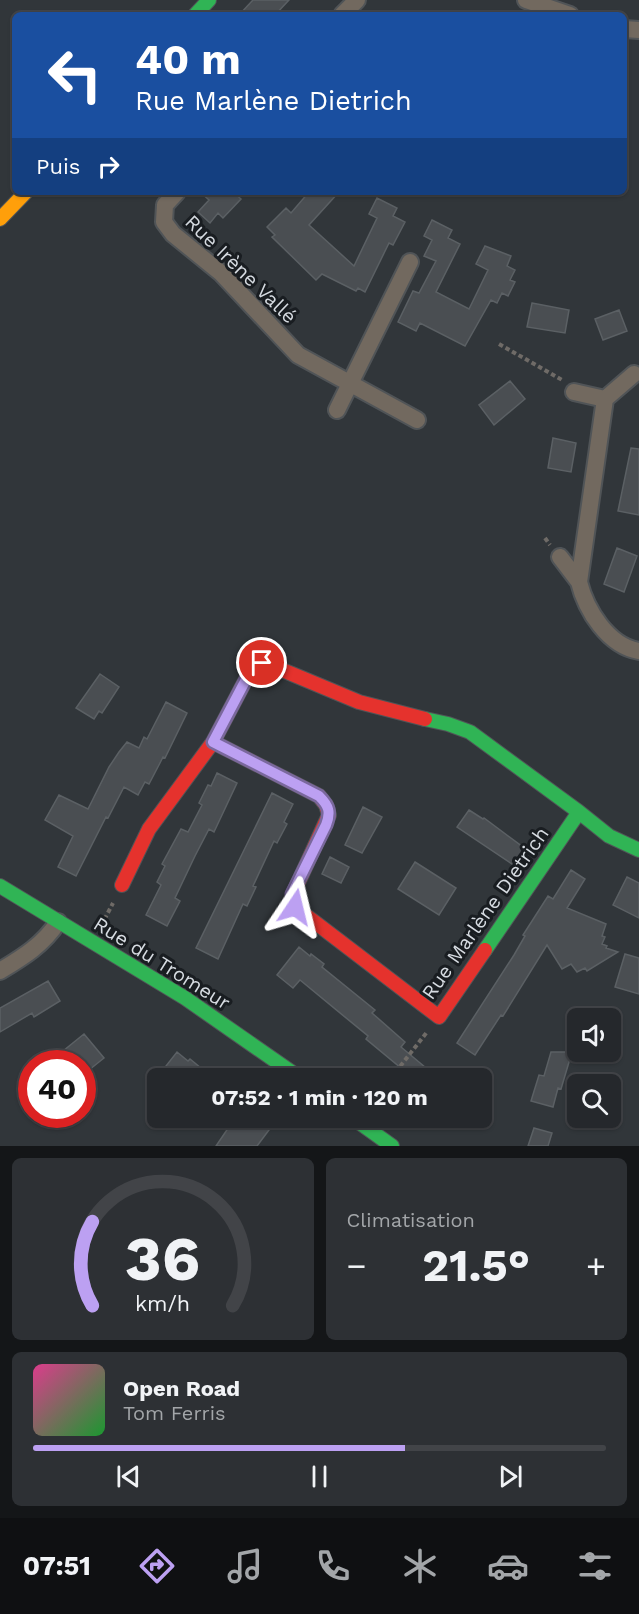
<!DOCTYPE html>
<html lang="fr">
<head>
<meta charset="utf-8">
<style>
	:root { --surface:#25282c; --page:#2d3034; --text:#f1f3f6; --muted:#a3a6a9; --line:#424448; --accent:#bca0f2 }
	body { margin:0; font-family:"Work Sans",sans-serif; background:var(--page); color:var(--text); height:100vh; display:flex; flex-direction:column; font-size:22px; white-space:nowrap }
	* { box-sizing:border-box; margin:0 }
	p { font-size:20px; color:var(--muted) }
	.icon { flex:none; width:33px; height:33px; fill:none; stroke:currentColor; stroke-width:2; stroke-linecap:round; stroke-linejoin:round }
	.map { position:relative; height:1146px; overflow:hidden }
	.drawer { display:flex; flex-direction:column; gap:12px; padding:12px; background:#141618; flex:1 }
	.drawer>* { flex:none }
	.guide { position:absolute; left:12px; top:12px; width:615px; height:183px; border-radius:9px; box-shadow:0 2px 4px #0004,0 0 0 2px var(--line); background:#1a4fa0; color:#fff; overflow:hidden }
	.tools { position:absolute; left:567px; top:1008px; display:grid; gap:12px }
	.tools a { display:grid; place-items:center; width:54px; height:54px; border-radius:9px; background:var(--surface); box-shadow:0 2px 4px #0004,0 0 0 2px var(--line); font-size:30px }
	.speed { position:absolute; left:18px; top:1050px; display:flex; gap:12px; font-size:30px; font-weight:700; text-align:center }
	.speed>* { display:grid; place-content:center; width:78px; height:78px; border-radius:50%; background:var(--surface); box-shadow:0 2px 4px #0004,0 0 0 2px var(--line); line-height:1 }
	.speed .limit { border:9px solid #d22; background:#fff; color:#111 }
	.pin { position:absolute; display:grid; place-items:center; width:51px; height:51px; color:#fff; margin:-26px; border:3px solid #fff; border-radius:50%; box-shadow:0 2px 6px #0007 }
	.me { position:absolute; width:66px; margin:-33px; rotate:10deg; stroke-linejoin:round; filter:drop-shadow(0 0 4px #0008) }
	.turn { display:flex; align-items:center; gap:21px; height:126px; padding:0 24px; font-size:27px }
	.turn .icon { width:78px; height:78px; stroke-width:2.5 }
	.turn b { display:block; font-size:42px; line-height:51px }
	.then { display:flex; align-items:center; height:57px; padding:0 24px; background:#0003; gap:12px; font-size:22px }
	.big { font-size:45px; font-weight:700; line-height:1.1 }
	.drawer .card { flex:1; display:flex; flex-direction:column; justify-content:center; gap:9px; min-width:0; padding:0 21px; border-radius:9px; background:var(--page) }
	.drawer .dial { align-items:center; gap:0 }
	.dial svg { height:156px; overflow:visible; fill:none; stroke:var(--line); stroke-width:7; stroke-linecap:round; text-anchor:middle }
	.dial text { fill:var(--text); stroke:none }
	.song { display:flex; align-items:center; gap:18px }
	.cover { width:72px; height:72px; border-radius:9px; background:linear-gradient(135deg,hsl(330 70% 55%),hsl(130 70% 35%)) }
	.played { height:6px; border-radius:3px; background:linear-gradient(90deg,var(--accent) 65%,var(--line) 65%) }
	.keys { display:flex; justify-content:space-around; direction:ltr }
	.heat { display:flex; justify-content:space-between; align-items:center; font-size:33px; direction:ltr }
	.drawer .tiles { flex:1; display:grid; gap:12px; grid-template-columns:1fr 1fr }
	.card:last-child { grid-column:span 2 }
	.trip { position:absolute; left:147px; top:1068px; width:345px; height:60px; border-radius:9px; background:var(--surface); box-shadow:0 2px 4px #0004,0 0 0 2px var(--line); font-weight:700; line-height:60px; text-align:center }
	.tab-bar { display:flex; height:96px; justify-content:space-around; align-items:center; background:#0f1012; color:var(--muted) }
	.tab-bar .icon { width:42px; height:42px }
	.tab-bar .active { color:var(--accent) }
	.tab-bar b { font-size:27px; color:var(--text) }
	.map>svg:first-child { display:block }
	.building { fill:#4a4e52; stroke:#5b6064; stroke-width:1.5 }
	.lines { fill:none; stroke-linecap:round; stroke-linejoin:round }
	.street-casing { stroke:#505457; stroke-width:20 }
	.fast-casing { stroke:#505457; stroke-width:16 }
	.slow-casing { stroke:#505457; stroke-width:16 }
	.jam-casing { stroke:#505457; stroke-width:16 }
	.path { stroke:#6f6b67; stroke-width:4; stroke-dasharray:4.5 3; stroke-linecap:butt }
	.street { stroke:#72695f; stroke-width:16 }
	.fast { stroke:#30b455; stroke-width:14 }
	.slow { stroke:#ff9f0a; stroke-width:14 }
	.jam { stroke:#e5322d; stroke-width:14 }
	.route-casing { stroke:#7a689d; stroke-width:15 }
	.route { stroke:#bca0f2; stroke-width:10 }
	.labels { text-anchor:middle; dominant-baseline:central; stroke-width:6; stroke-linejoin:round; paint-order:stroke }
	.street-label { font-size:20px; fill:#d6dbe1; stroke:#191d21 }
</style>
</head>
<body>
<div class="map">
<svg width="639" height="1146" viewBox="0 0 639 1146">
	<rect width="100%" height="100%" fill="#31363a"/>
	<path class="building" d="M 253,0 L 289,0 L 275,15 L 239,15 Z
		M 200,192 L 233,192 L 241,199 L 223,218 L 218,213 L 210,223 L 198,212 L 209,200 Z
		M 309,192 L 339,192 L 309,225 L 354,266 L 377,218 L 369,214 L 377,198 L 397,208 L 393,216 L 405,222 L 393,245 L 389,243 L 365,292 L 358,288 L 356,291 L 322,274 L 316,280 L 272,237 L 275,235 L 267,227 L 286,208 L 291,213 Z
		M 432,220 L 452,230 L 448,238 L 460,244 L 436,292 L 469,309 L 488,270 L 476,264 L 485,246 L 511,256 L 507,266 L 515,270 L 510,280 L 515,282 L 508,296 L 502,293 L 497,303 L 491,300 L 465,346 L 420,323 L 416,331 L 398,322 L 413,291 L 419,293 L 436,261 L 424,256 L 432,240 L 424,236 Z
		M 532,303 L 569,310 L 565,333 L 527,327 Z
		M 619,310 L 627,331 L 603,340 L 595,319 Z
		M 510,381 L 525,399 L 494,425 L 479,405 Z
		M 553,438 L 576,443 L 571,472 L 548,468 Z
		M 631,448 L 639,449 L 639,515 L 618,511 Z
		M 617,548 L 637,556 L 624,592 L 604,584 Z
		M 100,674 L 119,687 L 102,713 L 99,711 L 94,719 L 76,708 Z
		M 166,702 L 187,713 L 165,758 L 163,757 L 160,763 L 149,784 L 145,782 L 138,795 L 124,787 L 108,818 L 106,817 L 76,876 L 58,867 L 73,836 L 45,820 L 59,795 L 88,809 L 109,767 L 119,752 L 127,742 L 139,748 L 144,737 L 147,739 Z
		M 217,773 L 237,783 L 214,832 L 209,829 L 195,856 L 175,898 L 180,901 L 167,926 L 146,915 L 161,885 L 157,882 L 165,866 L 162,864 L 181,829 L 188,832 L 202,805 L 199,803 L 208,785 L 211,786 Z
		M 272,793 L 293,804 L 284,822 L 287,824 L 277,843 L 274,841 L 253,886 L 256,887 L 247,906 L 243,904 L 218,959 L 196,948 Z
		M 363,807 L 382,817 L 362,853 L 345,845 Z
		M 469,810 L 483,819 L 484,818 L 527,850 L 515,866 L 457,827 Z
		M 330,857 L 349,867 L 341,883 L 322,874 Z
		M 415,862 L 456,888 L 439,915 L 398,889 Z
		M 571,870 L 585,879 L 567,908 L 606,924 L 602,936 L 605,937 L 602,944 L 607,946 L 606,948 L 618,952 L 587,971 L 585,968 L 577,972 L 571,964 L 562,969 L 547,945 L 503,1016 L 501,1015 L 475,1055 L 457,1043 L 514,955 L 525,936 L 523,935 L 548,896 L 553,899 Z
		M 627,877 L 639,883 L 639,918 L 613,905 Z
		M 299,947 L 310,956 L 311,954 L 324,964 L 322,967 L 375,1010 L 372,1013 L 405,1042 L 401,1047 L 438,1078 L 413,1078 L 366,1039 L 368,1036 L 300,980 L 293,988 L 277,975 Z
		M 625,954 L 639,958 L 639,994 L 615,987 Z
		M 48,981 L 60,1001 L 34,1017 L 32,1013 L 0,1032 L 0,1008 Z
		M 84,1034 L 104,1058 L 89,1070 L 84,1063 L 47,1064 Z
		M 177,1052 L 188,1061 L 190,1059 L 213,1078 L 171,1078 L 162,1071 Z
		M 551,1052 L 572,1052 L 561,1089 L 558,1088 L 553,1107 L 531,1101 L 539,1075 L 544,1076 Z
		M 235,1118 L 278,1118 L 257,1146 L 216,1146 Z
		M 534,1128 L 552,1133 L 548,1146 L 528,1146 Z"/>
	<g class="lines">
		<defs>
			<path id="street" d="M 526,0 L 570,15
				M 342,15 L 357,0
				M 624,29 L 639,30
				M 177,192 L 165,205 L 164,222 L 173,234 L 221,273 L 298,355 L 417,420
				M 634,374 L 605,399 L 579,582 C 586,610 608,646 639,651
				M 574,392 L 605,399
				M 337,410 L 410,262
				M 560,557 L 579,582
				M 0,971 C 23,957 43,945 58,922"/>
			<path id="fast" d="M 195,15 L 209,0
				M 425,719 L 448,724 L 470,732 L 579,812
				M 0,886 L 185,998 L 300,1078
				M 485,950 L 579,812 L 609,836 L 639,850
				M 353,1118 L 392,1146"/>
			<path id="slow" d="M 0,219 L 26,192"/>
			<path id="jam" d="M 213,742 L 319,796 L 326,805 L 329,815 L 293,894 L 295,907 L 439,1017 L 485,950
				M 122,885 L 149,829 L 213,742 L 252,668 L 257,664 L 268,664 L 359,702 L 425,719"/>
		</defs>
		<use href="#street" class="street-casing"/>
		<use href="#fast" class="fast-casing"/>
		<use href="#slow" class="slow-casing"/>
		<use href="#jam" class="jam-casing"/>
		<path class="path" d="M 499,344 L 564,381
			M 545,538 L 550,545
			M 101,926 L 113,903
			M 391,1078 L 427,1032"/>
		<use href="#street" class="street"/>
		<use href="#fast" class="fast"/>
		<use href="#slow" class="slow"/>
		<use href="#jam" class="jam"/>
	</g>
	<g class="lines">
		<defs>
			<path id="route" d="M 262,663 L 252,668 L 213,742 L 319,796 C 329,806 331,812 326,825 L 292,894 L 295,907"/>
		</defs>
		<use href="#route" class="route-casing"/>
		<use href="#route" class="route"/>
	</g>
	<g class="labels">
		<g class="street-label">
			<text transform="translate(241 269) rotate(44)">Rue Irène Vallé</text>
			<text transform="translate(485 913) rotate(-55)">Rue Marlène Dietrich</text>
			<text transform="translate(162 963) rotate(32)">Rue du Tromeur</text>
		</g>
	</g>
</svg>
<div class="tools">
<a><svg class="icon" aria-label="sound" viewBox="0 0 24 24"><path d="M4 9h4l5-4v14l-5-4H4zM17 9q2 3 0 6"/></svg></a>
<a><svg class="icon" aria-label="search" viewBox="0 0 24 24"><circle cx="10" cy="10" r="6"/><path d="M15 15l6 6"/></svg></a>
</div>
<div class="speed"><div class="limit">40</div></div>
<div class="pin" style="left:262px;top:663px;background:#d93025"><svg class="icon" aria-label="arrive" viewBox="0 0 24 24"><path d="M6 21V4h12l-3 4 3 4H6"/></svg></div>
<svg class="me" style="left:295px;top:907px" viewBox="-20 -20 40 40"><path d="M0-17L14 15 0 8-14 15z" fill="#bca0f2" stroke="#fff" stroke-width="4"/></svg>
<div class="trip">07:52 · 1 min · 120 m</div>
<div class="guide">
<div class="turn"><svg class="icon" aria-label="left" viewBox="0 0 24 24"><path d="M17 20v-9H6M10 6l-5 5 5 5"/></svg><div><b>40 m</b>Rue Marlène Dietrich</div></div>
<div class="then">Puis<svg class="icon" aria-label="right" viewBox="0 0 24 24"><path d="M7 20v-9h11M14 6l5 5-5 5"/></svg></div>
</div>
</div>
<section class="drawer">
<div class="tiles">
<div class="card dial"><svg viewBox="0 0 100 80">
<path d="M14 69A42 42 0 1 1 86 69"/>
<path d="M14 69A42 42 0 0 1 14 26" stroke="#bca0f2"/>
<text x="50" y="56" font-size="32" font-weight="700">36</text>
<text x="50" y="72" font-size="11">km/h</text>
</svg></div>
<div class="card"><p>Climatisation</p>
<div class="heat"><a>−</a><b class="big">21.5°</b><a>+</a></div>
</div>
<div class="card">
<div class="song"><i class="cover"></i><div><b>Open Road</b><p>Tom Ferris</p></div></div>
<div class="played"></div>
<div class="keys"><svg class="icon" aria-label="previous" viewBox="0 0 24 24"><path d="M18 5L8 12l10 7zM5 5v14"/></svg><svg class="icon" aria-label="pause" viewBox="0 0 24 24"><path d="M8 5v14M16 5v14"/></svg><svg class="icon" aria-label="next" viewBox="0 0 24 24"><path d="M6 5l10 7-10 7zM19 5v14"/></svg></div>
</div>
</div>
</section>
<nav class="tab-bar">
<b>07:51</b>
<svg class="icon active" aria-label="directions" viewBox="0 0 24 24"><path d="M12 3l9 9-9 9-9-9zM9 14v-3h6M13 9l2 2-2 2"/></svg>
<svg class="icon" aria-label="music" viewBox="0 0 24 24"><path d="M9 18V5l10-2v13"/><circle cx="6" cy="18" r="3"/><circle cx="16" cy="16" r="3"/></svg>
<svg class="icon" aria-label="phone" viewBox="0 0 24 24"><path d="M5 4h4l2 5-3 2q2 4 5 5l2-3 5 2v4C11 20 4 13 5 4z"/></svg>
<svg class="icon" aria-label="climate" viewBox="0 0 24 24"><path d="M12 3v18M4 7l16 10M4 17L20 7"/></svg>
<svg class="icon" aria-label="car" viewBox="0 0 24 24"><path d="M5 17H2v-5l4-1 3-4h7l3 4 3 1v5h-3M9 17h6M6 11h13"/><circle cx="7" cy="17" r="2"/><circle cx="17" cy="17" r="2"/></svg>
<svg class="icon" aria-label="filters" viewBox="0 0 24 24"><path d="M4 7h16M4 17h16"/><circle cx="9" cy="7" r="2"/><circle cx="15" cy="17" r="2"/></svg>
</nav>
</body>
</html>
